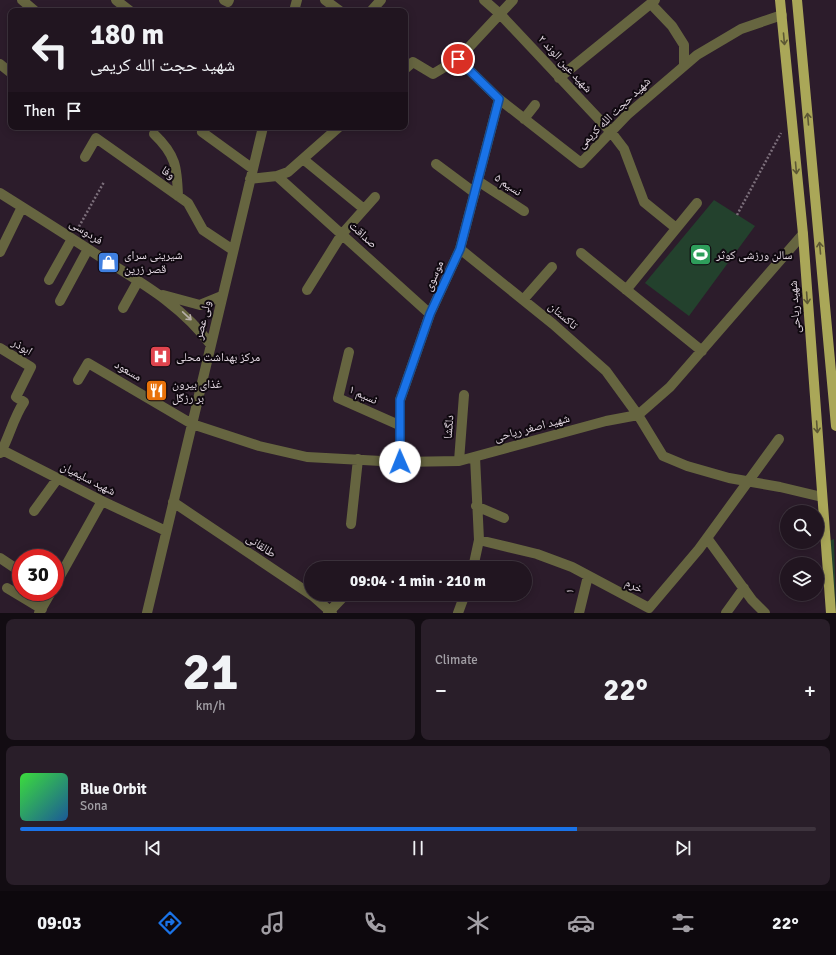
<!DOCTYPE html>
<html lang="en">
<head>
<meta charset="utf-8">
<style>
	:root { --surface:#211520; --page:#291e29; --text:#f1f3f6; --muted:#a29fa5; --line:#3e343e; --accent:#1a73e8 }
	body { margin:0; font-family:Signika,"Noto Naskh Arabic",sans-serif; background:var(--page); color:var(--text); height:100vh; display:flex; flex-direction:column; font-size:15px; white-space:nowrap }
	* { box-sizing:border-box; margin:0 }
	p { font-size:13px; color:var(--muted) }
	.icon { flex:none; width:22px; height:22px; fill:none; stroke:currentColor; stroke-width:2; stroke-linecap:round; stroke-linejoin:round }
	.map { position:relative; height:613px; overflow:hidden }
	.side { display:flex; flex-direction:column; gap:6px; padding:6px; background:#120c12; flex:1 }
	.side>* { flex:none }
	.guide { position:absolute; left:8px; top:8px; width:400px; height:122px; border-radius:8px; box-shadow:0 2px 10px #0003,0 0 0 1px var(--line); background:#211520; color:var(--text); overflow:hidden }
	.buttons { position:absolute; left:780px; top:505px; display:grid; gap:8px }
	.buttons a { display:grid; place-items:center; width:44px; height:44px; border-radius:50%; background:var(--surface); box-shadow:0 2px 10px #0003,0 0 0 1px var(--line); font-size:20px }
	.speed { position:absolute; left:12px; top:549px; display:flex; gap:8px; font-size:20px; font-weight:700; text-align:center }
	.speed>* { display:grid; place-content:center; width:52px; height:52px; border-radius:50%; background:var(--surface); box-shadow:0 2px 10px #0003,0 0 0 1px var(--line); line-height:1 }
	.speed .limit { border:6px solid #d22; background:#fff; color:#111 }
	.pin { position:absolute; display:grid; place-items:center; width:34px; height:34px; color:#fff; margin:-17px; border:2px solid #fff; border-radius:50%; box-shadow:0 1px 4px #0007 }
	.me { position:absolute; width:44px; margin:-22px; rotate:359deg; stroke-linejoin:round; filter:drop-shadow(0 0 3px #0008) }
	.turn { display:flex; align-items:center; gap:14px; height:84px; padding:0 16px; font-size:18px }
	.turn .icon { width:52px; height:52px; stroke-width:2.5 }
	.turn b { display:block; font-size:28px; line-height:34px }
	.then { display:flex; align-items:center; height:38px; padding:0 16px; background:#0003; gap:8px; font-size:15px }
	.big { font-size:30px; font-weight:700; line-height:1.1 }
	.side .card { flex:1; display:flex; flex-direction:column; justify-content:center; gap:6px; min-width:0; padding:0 14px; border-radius:8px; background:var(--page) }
	.side .dial { align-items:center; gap:0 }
	.dial b { font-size:52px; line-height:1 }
	.song { display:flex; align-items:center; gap:12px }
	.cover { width:48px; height:48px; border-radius:6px; background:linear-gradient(135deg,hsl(120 70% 55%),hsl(210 70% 35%)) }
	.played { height:4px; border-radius:2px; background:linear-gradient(90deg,var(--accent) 70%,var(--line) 70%) }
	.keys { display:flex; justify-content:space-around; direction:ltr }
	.heat { display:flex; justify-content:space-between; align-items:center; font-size:22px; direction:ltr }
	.side .tiles { flex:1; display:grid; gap:6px; grid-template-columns:1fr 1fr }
	.card:last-child { grid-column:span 2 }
	.trip { position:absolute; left:304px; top:561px; width:228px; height:40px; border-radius:20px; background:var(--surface); box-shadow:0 2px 10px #0003,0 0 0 1px var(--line); font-weight:700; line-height:40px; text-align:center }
	.tab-bar { display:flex; height:64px; justify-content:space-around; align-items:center; background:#0d080d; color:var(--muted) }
	.tab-bar .icon { width:28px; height:28px }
	.tab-bar .selected { color:var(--accent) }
	.tab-bar b { font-size:18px; color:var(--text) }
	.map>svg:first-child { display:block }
	.green { fill:#23412d }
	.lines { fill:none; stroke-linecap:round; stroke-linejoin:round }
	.path { stroke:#7c6f7b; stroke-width:2.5; stroke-dasharray:2 2; stroke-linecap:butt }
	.minor { stroke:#666540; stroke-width:10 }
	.major { stroke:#aaa758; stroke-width:10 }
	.oneway { stroke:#5d5834 }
	.oneway2 { stroke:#b7afa9 }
	.route-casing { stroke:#114b97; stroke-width:10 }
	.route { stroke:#1a73e8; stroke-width:7 }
	.labels { text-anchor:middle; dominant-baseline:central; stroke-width:4; stroke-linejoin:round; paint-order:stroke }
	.street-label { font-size:12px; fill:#e2d7e1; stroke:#100910 }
	.poi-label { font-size:12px; fill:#e2d7e1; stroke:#100910; text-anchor:start }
</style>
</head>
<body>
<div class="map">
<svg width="836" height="613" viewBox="0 0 836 613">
	<rect width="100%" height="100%" fill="#2c1c2b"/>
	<path class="green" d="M 714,200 L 755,226 L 689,316 L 645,283 Z
		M 834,539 L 836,613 L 829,541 Z"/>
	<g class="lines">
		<path class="path" d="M 737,215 L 781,133
			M 77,230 L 104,182"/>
		<path class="minor" d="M 22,0 L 35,11
			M 116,0 L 130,11
			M 224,0 L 228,2 L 229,0
			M 325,0 L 340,11
			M 484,0 L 500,14 L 611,132 L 624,149 L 644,202 L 676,228
			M 651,4 L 672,26 L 684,45 L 684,66
			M 294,11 L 297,0
			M 371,11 L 381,0
			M 458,59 L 499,99 L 581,163 L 627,115 L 697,55 L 741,29 L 782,15
			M 0,64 L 11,73
			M 405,69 L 413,62 L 433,74 L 458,59 L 513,0
			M 559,78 L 655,0
			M 524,119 L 535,105
			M 205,127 L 202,132 L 253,169
			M 154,134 C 176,155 177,167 178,196
			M 85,157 L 96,138 L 188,203 L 203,230 L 233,250
			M 303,159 L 364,209
			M 436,164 L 475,193
			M 277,176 L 430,314
			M 250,179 L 277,176 L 288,172 L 339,127
			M 478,181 L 524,211
			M 0,193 C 35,215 70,237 105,260 C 145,285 182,306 211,345
			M 460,249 L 553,324 L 606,371 L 638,415 L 663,456 L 687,466 L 729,478 L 780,487 L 822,497
			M 0,252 L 22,207
			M 581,253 L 702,351
			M 49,280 L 72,239
			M 307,290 L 342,234 L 375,197
			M 626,290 L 697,203
			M 163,295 L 200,305 L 222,296
			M 523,300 L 552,267
			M 60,301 L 88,249
			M 123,308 L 138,281
			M 0,348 L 31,367 L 16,397 L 24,402 C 14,417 10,434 2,450
			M 349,352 L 338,398 L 399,425
			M 78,380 L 88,363 L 192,424 L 259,446 L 307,457 L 400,462 L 459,461 L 606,421 L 638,415 L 670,387 L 803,234
			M 0,453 L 2,450 L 102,501 L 166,531
			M 459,461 L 464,395
			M 400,462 L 400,400 L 430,314 L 460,249 L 499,99
			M 173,502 L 313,596 L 332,613
			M 476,506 L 504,518
			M 34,511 L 58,478
			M 351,524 L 358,459
			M 707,538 L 752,600 L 765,613
			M 479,540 L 537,554 L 572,567 L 649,608 L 699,549 L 779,439
			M 0,558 L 21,572
			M 473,568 L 479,540 L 475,457
			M 55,585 L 102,501
			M 7,588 L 42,609
			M 39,613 L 51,592
			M 147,613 L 263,127
			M 328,613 L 346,594
			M 458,613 L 465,594
			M 579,613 L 588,576
			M 726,613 L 744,588"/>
		<path class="major" d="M 780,0 L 803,234 L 831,613
			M 797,0 L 836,426"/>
	</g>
	<defs><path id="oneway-shaft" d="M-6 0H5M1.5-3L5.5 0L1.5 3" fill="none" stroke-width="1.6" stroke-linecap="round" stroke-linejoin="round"/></defs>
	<g class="oneway">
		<use href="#oneway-shaft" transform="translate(784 39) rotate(85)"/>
		<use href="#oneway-shaft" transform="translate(808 119) rotate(-95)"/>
		<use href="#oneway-shaft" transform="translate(796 168) rotate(85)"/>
		<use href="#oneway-shaft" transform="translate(820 248) rotate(-95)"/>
		<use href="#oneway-shaft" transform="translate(807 298) rotate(86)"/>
		<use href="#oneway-shaft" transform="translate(817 427) rotate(86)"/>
	</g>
	<use class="oneway2" href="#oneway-shaft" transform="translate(187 316) rotate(43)"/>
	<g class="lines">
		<defs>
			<path id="route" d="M 400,462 L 400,400 L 430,314 L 460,249 L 499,99 L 458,59"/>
		</defs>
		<use href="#route" class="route-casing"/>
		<use href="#route" class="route"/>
	</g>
	<defs>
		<symbol id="stadium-square" viewBox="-11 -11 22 22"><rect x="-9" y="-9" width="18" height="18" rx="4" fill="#2e9e5b" stroke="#100910"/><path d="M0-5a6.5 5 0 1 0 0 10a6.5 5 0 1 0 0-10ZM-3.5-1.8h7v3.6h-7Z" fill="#fff"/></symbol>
		<symbol id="shop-square" viewBox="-11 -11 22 22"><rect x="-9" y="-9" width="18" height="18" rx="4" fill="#3f7fe0" stroke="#100910"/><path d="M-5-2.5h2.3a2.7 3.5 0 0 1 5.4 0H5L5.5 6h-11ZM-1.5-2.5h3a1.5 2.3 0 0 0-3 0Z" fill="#fff"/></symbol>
		<symbol id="hospital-square" viewBox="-11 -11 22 22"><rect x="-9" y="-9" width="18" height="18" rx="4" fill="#e0444e" stroke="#100910"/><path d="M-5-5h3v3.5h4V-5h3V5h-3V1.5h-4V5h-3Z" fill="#fff"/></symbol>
		<symbol id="restaurant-square" viewBox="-11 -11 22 22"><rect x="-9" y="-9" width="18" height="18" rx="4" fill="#e8710a" stroke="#100910"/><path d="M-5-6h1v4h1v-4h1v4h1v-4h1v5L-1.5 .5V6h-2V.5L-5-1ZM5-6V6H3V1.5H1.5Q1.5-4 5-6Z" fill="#fff"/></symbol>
	</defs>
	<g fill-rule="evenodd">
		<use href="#stadium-square" x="688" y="242" width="25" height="25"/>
		<use href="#shop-square" x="96" y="250" width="25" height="25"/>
		<use href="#hospital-square" x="148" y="344" width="25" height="25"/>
		<use href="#restaurant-square" x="144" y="378" width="25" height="25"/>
	</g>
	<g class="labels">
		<g class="street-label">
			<text transform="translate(565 64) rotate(47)">شهید عین الوند ۲</text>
			<text transform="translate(614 113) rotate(-44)">شهید حجت الله کریمی</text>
			<text transform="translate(168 173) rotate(35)">وفا</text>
			<text transform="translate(508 185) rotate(34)">نسیم ۵</text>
			<text transform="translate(86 232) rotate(33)">فردوسی</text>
			<text transform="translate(363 235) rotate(42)">صداقت</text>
			<text transform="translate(434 276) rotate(-66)">موسوی</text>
			<text transform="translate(795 307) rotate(-94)">شهید ریاحی</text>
			<text transform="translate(563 316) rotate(41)">تاکستان</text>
			<text transform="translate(203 320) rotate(-77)">ولی عصر</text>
			<text transform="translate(22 347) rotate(31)">ابوذر</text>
			<text transform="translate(128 371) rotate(30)">مسعود</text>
			<text transform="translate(363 395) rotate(24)">نسیم ۱</text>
			<text transform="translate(449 427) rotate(-85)">دلگشا</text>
			<text transform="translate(532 428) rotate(-15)">شهید اصغر ریاحی</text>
			<text transform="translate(88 479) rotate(27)">شهید سلیمیان</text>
			<text transform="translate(261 546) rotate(34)">طالقانی</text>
			<text transform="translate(634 586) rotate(27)">خرم</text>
			<text transform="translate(570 591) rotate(-77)">۱</text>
		</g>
		<g class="poi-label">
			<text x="124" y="255">شیرینی سرای<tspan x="124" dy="14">قصر زرین</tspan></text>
			<text x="716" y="255">سالن ورزشی کوثر</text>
			<text x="176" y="357">مرکز بهداشت محلی</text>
			<text x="172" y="384">غذای بیرون<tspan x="172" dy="14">بر رزگل</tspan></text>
		</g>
	</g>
</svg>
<div class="buttons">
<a><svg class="icon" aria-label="search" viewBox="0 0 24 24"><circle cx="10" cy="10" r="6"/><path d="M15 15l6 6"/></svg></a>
<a><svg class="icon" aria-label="layers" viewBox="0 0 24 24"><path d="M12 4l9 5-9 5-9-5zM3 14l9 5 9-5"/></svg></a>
</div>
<div class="speed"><div class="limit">30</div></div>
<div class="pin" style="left:458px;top:59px;background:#d93025"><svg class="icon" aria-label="arrive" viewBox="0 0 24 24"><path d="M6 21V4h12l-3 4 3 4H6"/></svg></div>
<svg class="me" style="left:400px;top:462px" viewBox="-20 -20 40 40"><circle r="19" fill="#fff"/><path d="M0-13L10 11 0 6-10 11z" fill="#1a73e8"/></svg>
<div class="trip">09:04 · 1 min · 210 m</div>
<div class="guide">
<div class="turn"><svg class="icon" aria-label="left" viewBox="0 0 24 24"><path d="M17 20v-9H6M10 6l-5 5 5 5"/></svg><div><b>180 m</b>شهید حجت الله کریمی</div></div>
<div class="then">Then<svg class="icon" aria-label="arrive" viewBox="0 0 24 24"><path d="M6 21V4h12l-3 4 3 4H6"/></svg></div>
</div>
</div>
<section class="side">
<div class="tiles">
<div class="card dial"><b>21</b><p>km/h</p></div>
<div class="card"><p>Climate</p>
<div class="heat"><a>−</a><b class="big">22°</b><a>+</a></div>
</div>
<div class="card">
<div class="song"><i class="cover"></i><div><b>Blue Orbit</b><p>Sona</p></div></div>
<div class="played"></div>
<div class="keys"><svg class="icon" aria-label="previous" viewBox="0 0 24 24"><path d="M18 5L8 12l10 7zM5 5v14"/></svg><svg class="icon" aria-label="pause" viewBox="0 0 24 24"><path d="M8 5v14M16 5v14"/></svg><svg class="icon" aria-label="next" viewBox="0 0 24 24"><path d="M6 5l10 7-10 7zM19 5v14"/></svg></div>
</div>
</div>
</section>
<nav class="tab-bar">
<b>09:03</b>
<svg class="icon selected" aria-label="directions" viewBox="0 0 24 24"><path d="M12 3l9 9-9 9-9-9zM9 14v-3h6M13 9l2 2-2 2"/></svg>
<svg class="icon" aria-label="music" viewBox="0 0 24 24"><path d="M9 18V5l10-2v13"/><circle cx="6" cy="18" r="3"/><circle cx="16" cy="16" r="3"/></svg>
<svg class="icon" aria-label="phone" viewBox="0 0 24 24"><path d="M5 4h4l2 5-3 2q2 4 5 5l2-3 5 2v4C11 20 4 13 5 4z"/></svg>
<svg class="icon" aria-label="climate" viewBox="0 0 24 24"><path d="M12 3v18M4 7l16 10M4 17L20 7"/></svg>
<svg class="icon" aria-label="car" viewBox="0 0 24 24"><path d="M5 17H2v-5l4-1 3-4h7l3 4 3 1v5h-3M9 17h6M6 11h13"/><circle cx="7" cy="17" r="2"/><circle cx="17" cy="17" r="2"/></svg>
<svg class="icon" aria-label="filters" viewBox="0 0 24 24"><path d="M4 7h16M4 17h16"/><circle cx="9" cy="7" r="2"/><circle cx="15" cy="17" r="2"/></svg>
<b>22°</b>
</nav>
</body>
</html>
